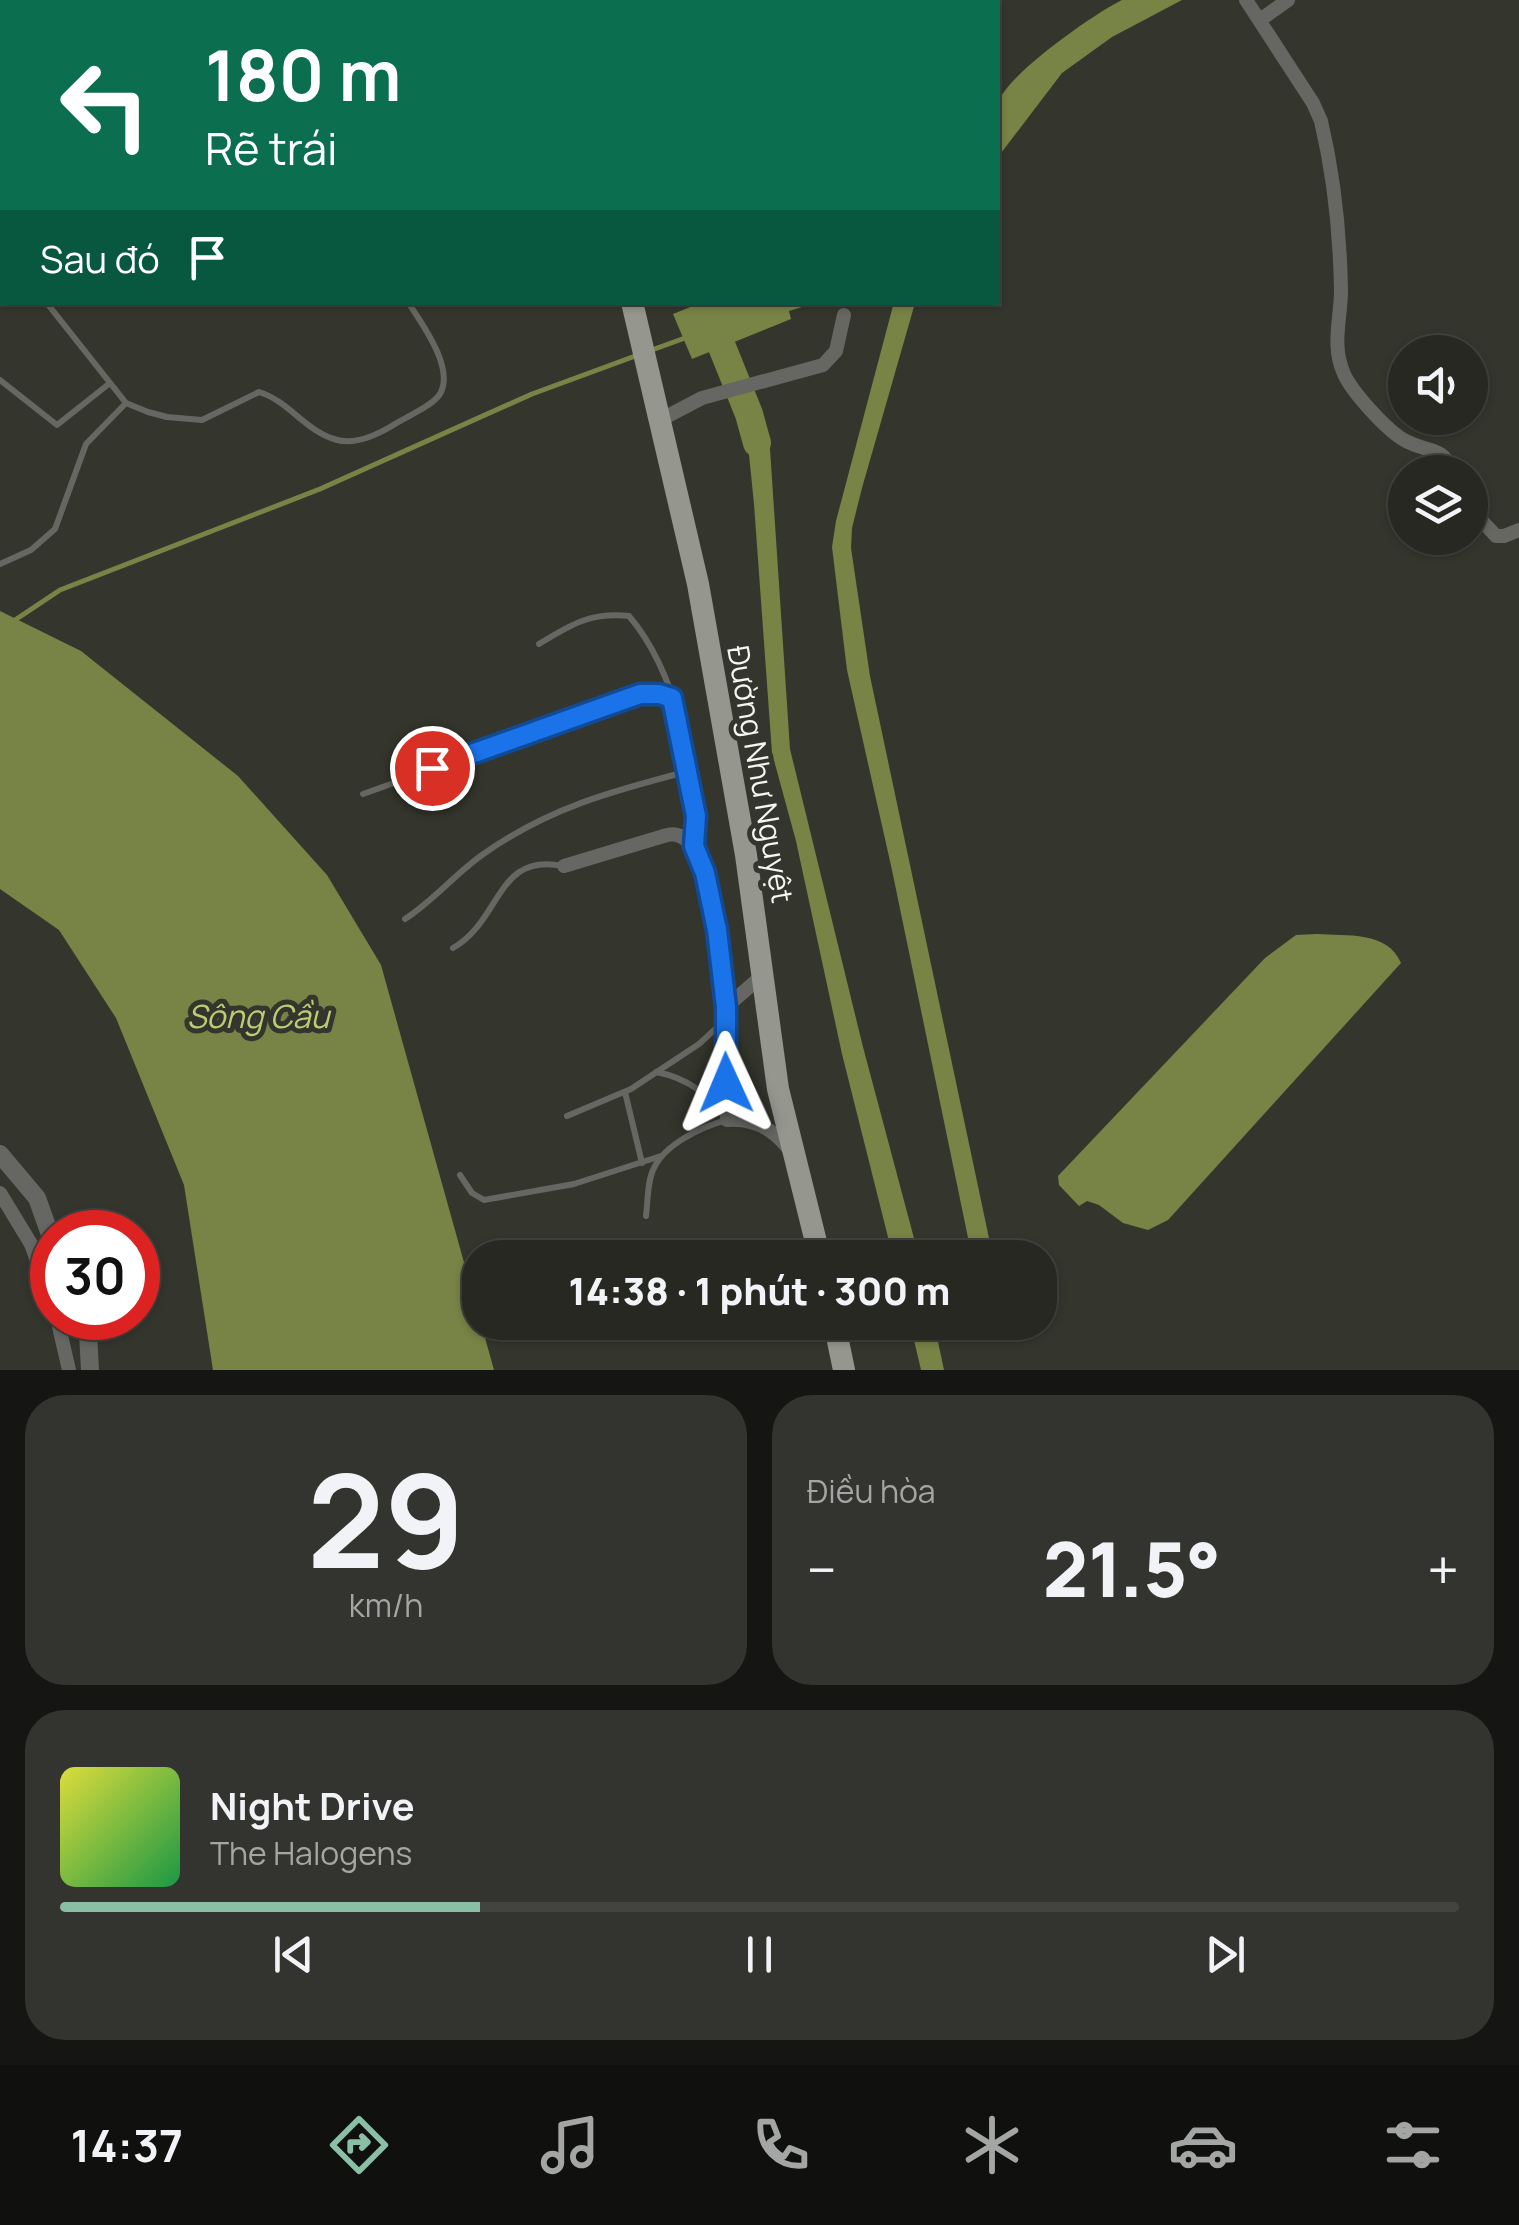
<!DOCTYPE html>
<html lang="vi">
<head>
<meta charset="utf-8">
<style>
	:root { --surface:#272822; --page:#33342f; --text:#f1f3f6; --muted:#a4a6a5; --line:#434440; --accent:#8abfa5 }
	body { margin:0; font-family:Manrope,sans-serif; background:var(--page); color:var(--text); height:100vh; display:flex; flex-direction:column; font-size:38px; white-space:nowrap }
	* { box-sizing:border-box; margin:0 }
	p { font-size:32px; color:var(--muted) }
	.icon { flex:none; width:55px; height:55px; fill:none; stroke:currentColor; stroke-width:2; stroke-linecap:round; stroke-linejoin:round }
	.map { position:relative; height:1370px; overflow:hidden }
	.drawer { display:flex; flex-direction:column; gap:25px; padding:25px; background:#151613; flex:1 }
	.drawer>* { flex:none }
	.hud { position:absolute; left:0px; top:0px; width:1000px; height:305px; box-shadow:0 2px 8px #0004,0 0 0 2px var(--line); background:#0b6e4f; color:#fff; overflow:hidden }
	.fabs { position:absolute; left:1388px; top:335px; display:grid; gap:20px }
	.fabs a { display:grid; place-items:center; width:100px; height:100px; border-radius:50%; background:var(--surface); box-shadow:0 2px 8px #0004,0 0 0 2px var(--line); font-size:50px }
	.speed { position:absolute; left:30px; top:1210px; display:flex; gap:20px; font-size:50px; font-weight:700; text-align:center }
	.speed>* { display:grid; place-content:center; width:130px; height:130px; border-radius:50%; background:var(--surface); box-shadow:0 2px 8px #0004,0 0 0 2px var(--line); line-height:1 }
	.speed .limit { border:15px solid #d22; background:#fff; color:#111 }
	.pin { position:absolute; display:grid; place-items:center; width:85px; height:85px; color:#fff; margin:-42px; border:5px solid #fff; border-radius:50%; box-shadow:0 2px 10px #0007 }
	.me { position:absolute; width:110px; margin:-55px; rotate:359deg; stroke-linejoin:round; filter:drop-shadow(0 0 8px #0008) }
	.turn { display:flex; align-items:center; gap:35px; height:210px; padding:0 40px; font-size:45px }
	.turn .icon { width:130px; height:130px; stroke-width:2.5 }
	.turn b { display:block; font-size:70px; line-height:85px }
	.then { display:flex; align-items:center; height:95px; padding:0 40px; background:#0003; gap:20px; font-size:38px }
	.big { font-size:75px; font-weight:800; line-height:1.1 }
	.drawer .widget { flex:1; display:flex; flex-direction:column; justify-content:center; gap:15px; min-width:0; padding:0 35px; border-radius:40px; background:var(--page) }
	.drawer .dial { align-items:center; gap:0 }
	.dial b { font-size:130px; line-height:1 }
	.song { display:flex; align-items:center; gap:30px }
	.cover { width:120px; height:120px; border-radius:15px; background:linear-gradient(135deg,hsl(60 70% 55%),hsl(140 70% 35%)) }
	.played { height:10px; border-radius:5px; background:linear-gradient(90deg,var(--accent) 30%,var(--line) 30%) }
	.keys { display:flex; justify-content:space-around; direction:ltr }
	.heat { display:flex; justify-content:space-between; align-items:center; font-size:55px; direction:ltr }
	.drawer .tiles { flex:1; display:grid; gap:25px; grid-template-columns:1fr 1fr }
	.widget:last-child { grid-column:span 2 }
	.trip { position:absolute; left:462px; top:1240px; width:595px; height:100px; border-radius:40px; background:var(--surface); box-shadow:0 2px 8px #0004,0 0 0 2px var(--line); font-weight:800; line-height:100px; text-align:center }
	.tabs { display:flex; height:160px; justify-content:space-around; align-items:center; background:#10100e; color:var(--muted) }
	.tabs .icon { width:70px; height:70px }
	.tabs .active { color:var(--accent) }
	.tabs b { font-size:45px; color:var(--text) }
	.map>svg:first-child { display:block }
	.water { fill:#788346 }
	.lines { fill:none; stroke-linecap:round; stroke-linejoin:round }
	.stream { stroke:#788346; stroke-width:5 }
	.river { stroke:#788346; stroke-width:28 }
	.service { stroke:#666762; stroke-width:6 }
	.minor { stroke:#666762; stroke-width:14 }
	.tertiary { stroke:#666762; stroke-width:18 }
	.secondary { stroke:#81827b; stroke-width:20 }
	.primary { stroke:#95978e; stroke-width:22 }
	.route-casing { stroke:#114b97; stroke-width:25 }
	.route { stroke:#1a73e8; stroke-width:18 }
	.labels { text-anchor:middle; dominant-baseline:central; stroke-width:10; stroke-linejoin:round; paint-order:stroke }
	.street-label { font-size:30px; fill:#f4f6f0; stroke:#34362d }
	.water-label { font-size:32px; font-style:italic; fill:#bdcc74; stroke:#34362d }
</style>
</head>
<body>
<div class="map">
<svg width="1519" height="1370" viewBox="0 0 1519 1370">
	<rect width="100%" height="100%" fill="#34362d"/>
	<path class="water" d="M 1122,0 L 1182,0 L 1112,37 L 1062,73 L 998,157 C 997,142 993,118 998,103 C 1006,75 1095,13 1122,0 Z
		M 894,302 L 915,303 L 862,488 L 852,528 L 851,548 L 870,676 L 993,1257 L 972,1257 L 892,870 L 847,670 L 832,547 L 836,521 Z
		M 700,303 L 700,302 L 815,303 L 789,311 L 791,319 L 692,359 L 673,314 Z
		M 757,404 L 770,449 L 790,749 L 863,1047 L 919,1257 L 893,1257 L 842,1054 L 796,841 L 772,753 L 754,504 L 748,445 L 734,413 Z
		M 0,611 L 81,651 L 238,776 L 327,875 L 381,965 L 494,1370 L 213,1370 L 184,1185 L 116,1018 L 59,930 L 0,889 Z
		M 1317,934 C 1346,936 1388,931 1401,963 L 1168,1220 L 1148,1230 L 1123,1223 L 1099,1205 L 1087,1201 L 1079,1206 L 1059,1185 L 1058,1176 L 1265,958 L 1296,935 Z
		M 910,1323 L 934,1323 L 944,1370 L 921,1370 Z"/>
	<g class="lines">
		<path class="stream" d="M 649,351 L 685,338
			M 15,620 L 60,590 L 320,489 L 532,394 L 638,355"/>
		<path class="river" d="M 714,327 L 749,414 L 757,443"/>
		<path class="service" d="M 46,302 L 126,403 L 148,412 L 167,417 L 202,420 L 259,392 C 289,401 306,432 337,440 C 357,445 379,434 395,424 C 408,416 432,406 440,394 C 455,368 422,324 408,302
			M 0,380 L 57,425 L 110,383
			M 0,564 L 31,550 L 55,529 L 86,444 L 126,403
			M 539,644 C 570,625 590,612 629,616 C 676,671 699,774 694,845
			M 363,794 L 640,695 L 659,694 L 671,697
			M 405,919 C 433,901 454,875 482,855 C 548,808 612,791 689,771
			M 453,948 C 502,920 496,852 563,866
			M 625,1092 L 642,1163
			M 567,1116 L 631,1089 L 699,1044 L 723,1022
			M 460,1175 L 472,1193 L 484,1200 L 574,1184 L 661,1156
			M 646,1216 C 648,1201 647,1181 654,1168 C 665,1144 703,1126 727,1120 C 708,1094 688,1078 656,1072"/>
		<path class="minor" d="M 20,0 L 21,2
			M 684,0 L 684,2
			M 1246,0 L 1313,103 L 1321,121 C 1334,176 1340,234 1341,290 C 1341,319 1331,345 1344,374 C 1352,392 1388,432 1406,441 C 1431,454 1439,444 1455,472
			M 202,2 L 211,0
			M 1260,20 L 1288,0
			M 0,59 L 2,58
			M 660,420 L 702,398 L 823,365 L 836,351 L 844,315
			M 1470,499 L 1482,521 L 1496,536 L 1504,536 L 1519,530
			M 564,866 L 667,835 C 730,820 725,1079 727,1120 C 752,1118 772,1128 787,1147
			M 726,1007 L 763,975
			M 0,1193 L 31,1244 L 52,1303
			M 57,1318 L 69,1370"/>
		<path class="tertiary" d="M 0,1154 L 37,1198 L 52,1240
			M 82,1318 L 88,1333 L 90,1370"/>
		<path class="secondary" d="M 261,2 L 268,0
			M 0,96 L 2,95"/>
		<path class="primary" d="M 437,0 L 439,2
			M 632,302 L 698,584 L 746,855 L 778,1089 L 820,1258
			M 834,1322 L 844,1370"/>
	</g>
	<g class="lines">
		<defs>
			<path id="route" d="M 432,768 L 640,694 L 659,694 L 672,698 L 696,816 L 694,846 L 705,873 L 717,930 L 726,1007 L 726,1083"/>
		</defs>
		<use href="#route" class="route-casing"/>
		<use href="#route" class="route"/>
	</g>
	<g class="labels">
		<g class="street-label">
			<text transform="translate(761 774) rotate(80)">Đường Như Nguyệt</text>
		</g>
		<g class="water-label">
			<text x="258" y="1016">Sông Cầu</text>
		</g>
	</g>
</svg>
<div class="fabs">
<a><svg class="icon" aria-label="sound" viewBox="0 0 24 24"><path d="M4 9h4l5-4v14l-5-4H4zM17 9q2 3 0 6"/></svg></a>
<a><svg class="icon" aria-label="layers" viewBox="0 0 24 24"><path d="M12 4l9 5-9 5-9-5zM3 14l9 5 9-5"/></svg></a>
</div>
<div class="speed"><div class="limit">30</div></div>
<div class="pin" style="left:432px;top:768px;background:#d93025"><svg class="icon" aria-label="arrive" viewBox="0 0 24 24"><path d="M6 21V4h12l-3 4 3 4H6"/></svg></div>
<svg class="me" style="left:726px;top:1083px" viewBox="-20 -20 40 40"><path d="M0-17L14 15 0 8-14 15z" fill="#1a73e8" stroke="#fff" stroke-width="4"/></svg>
<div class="trip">14:38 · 1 phút · 300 m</div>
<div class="hud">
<div class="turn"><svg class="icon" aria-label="left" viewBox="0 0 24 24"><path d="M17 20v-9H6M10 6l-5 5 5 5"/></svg><div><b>180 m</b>Rẽ trái</div></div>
<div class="then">Sau đó<svg class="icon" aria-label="arrive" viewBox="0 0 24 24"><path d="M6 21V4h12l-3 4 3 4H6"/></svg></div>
</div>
</div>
<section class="drawer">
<div class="tiles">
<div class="widget dial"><b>29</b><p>km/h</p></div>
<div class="widget"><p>Điều hòa</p>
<div class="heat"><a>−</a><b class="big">21.5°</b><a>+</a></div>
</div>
<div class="widget">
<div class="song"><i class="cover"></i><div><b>Night Drive</b><p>The Halogens</p></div></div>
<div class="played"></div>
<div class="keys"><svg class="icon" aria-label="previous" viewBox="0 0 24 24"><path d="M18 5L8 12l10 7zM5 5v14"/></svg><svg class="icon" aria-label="pause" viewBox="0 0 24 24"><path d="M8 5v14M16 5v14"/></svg><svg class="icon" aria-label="next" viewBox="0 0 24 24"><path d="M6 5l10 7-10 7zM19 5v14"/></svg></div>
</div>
</div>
</section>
<nav class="tabs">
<b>14:37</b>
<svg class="icon active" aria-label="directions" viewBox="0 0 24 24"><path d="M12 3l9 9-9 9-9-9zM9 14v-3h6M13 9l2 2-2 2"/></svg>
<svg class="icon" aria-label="music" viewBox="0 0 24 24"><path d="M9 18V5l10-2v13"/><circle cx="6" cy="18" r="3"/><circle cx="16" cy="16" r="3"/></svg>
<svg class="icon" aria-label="phone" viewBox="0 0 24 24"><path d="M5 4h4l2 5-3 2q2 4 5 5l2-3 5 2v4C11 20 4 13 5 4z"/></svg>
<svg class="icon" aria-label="climate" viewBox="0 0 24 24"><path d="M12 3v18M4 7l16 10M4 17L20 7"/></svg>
<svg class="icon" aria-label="car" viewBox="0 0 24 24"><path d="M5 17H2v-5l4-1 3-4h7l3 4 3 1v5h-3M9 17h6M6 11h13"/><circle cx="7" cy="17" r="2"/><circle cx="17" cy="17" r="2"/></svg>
<svg class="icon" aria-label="filters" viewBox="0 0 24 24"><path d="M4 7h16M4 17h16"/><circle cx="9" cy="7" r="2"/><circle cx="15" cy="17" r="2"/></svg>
</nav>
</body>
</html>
